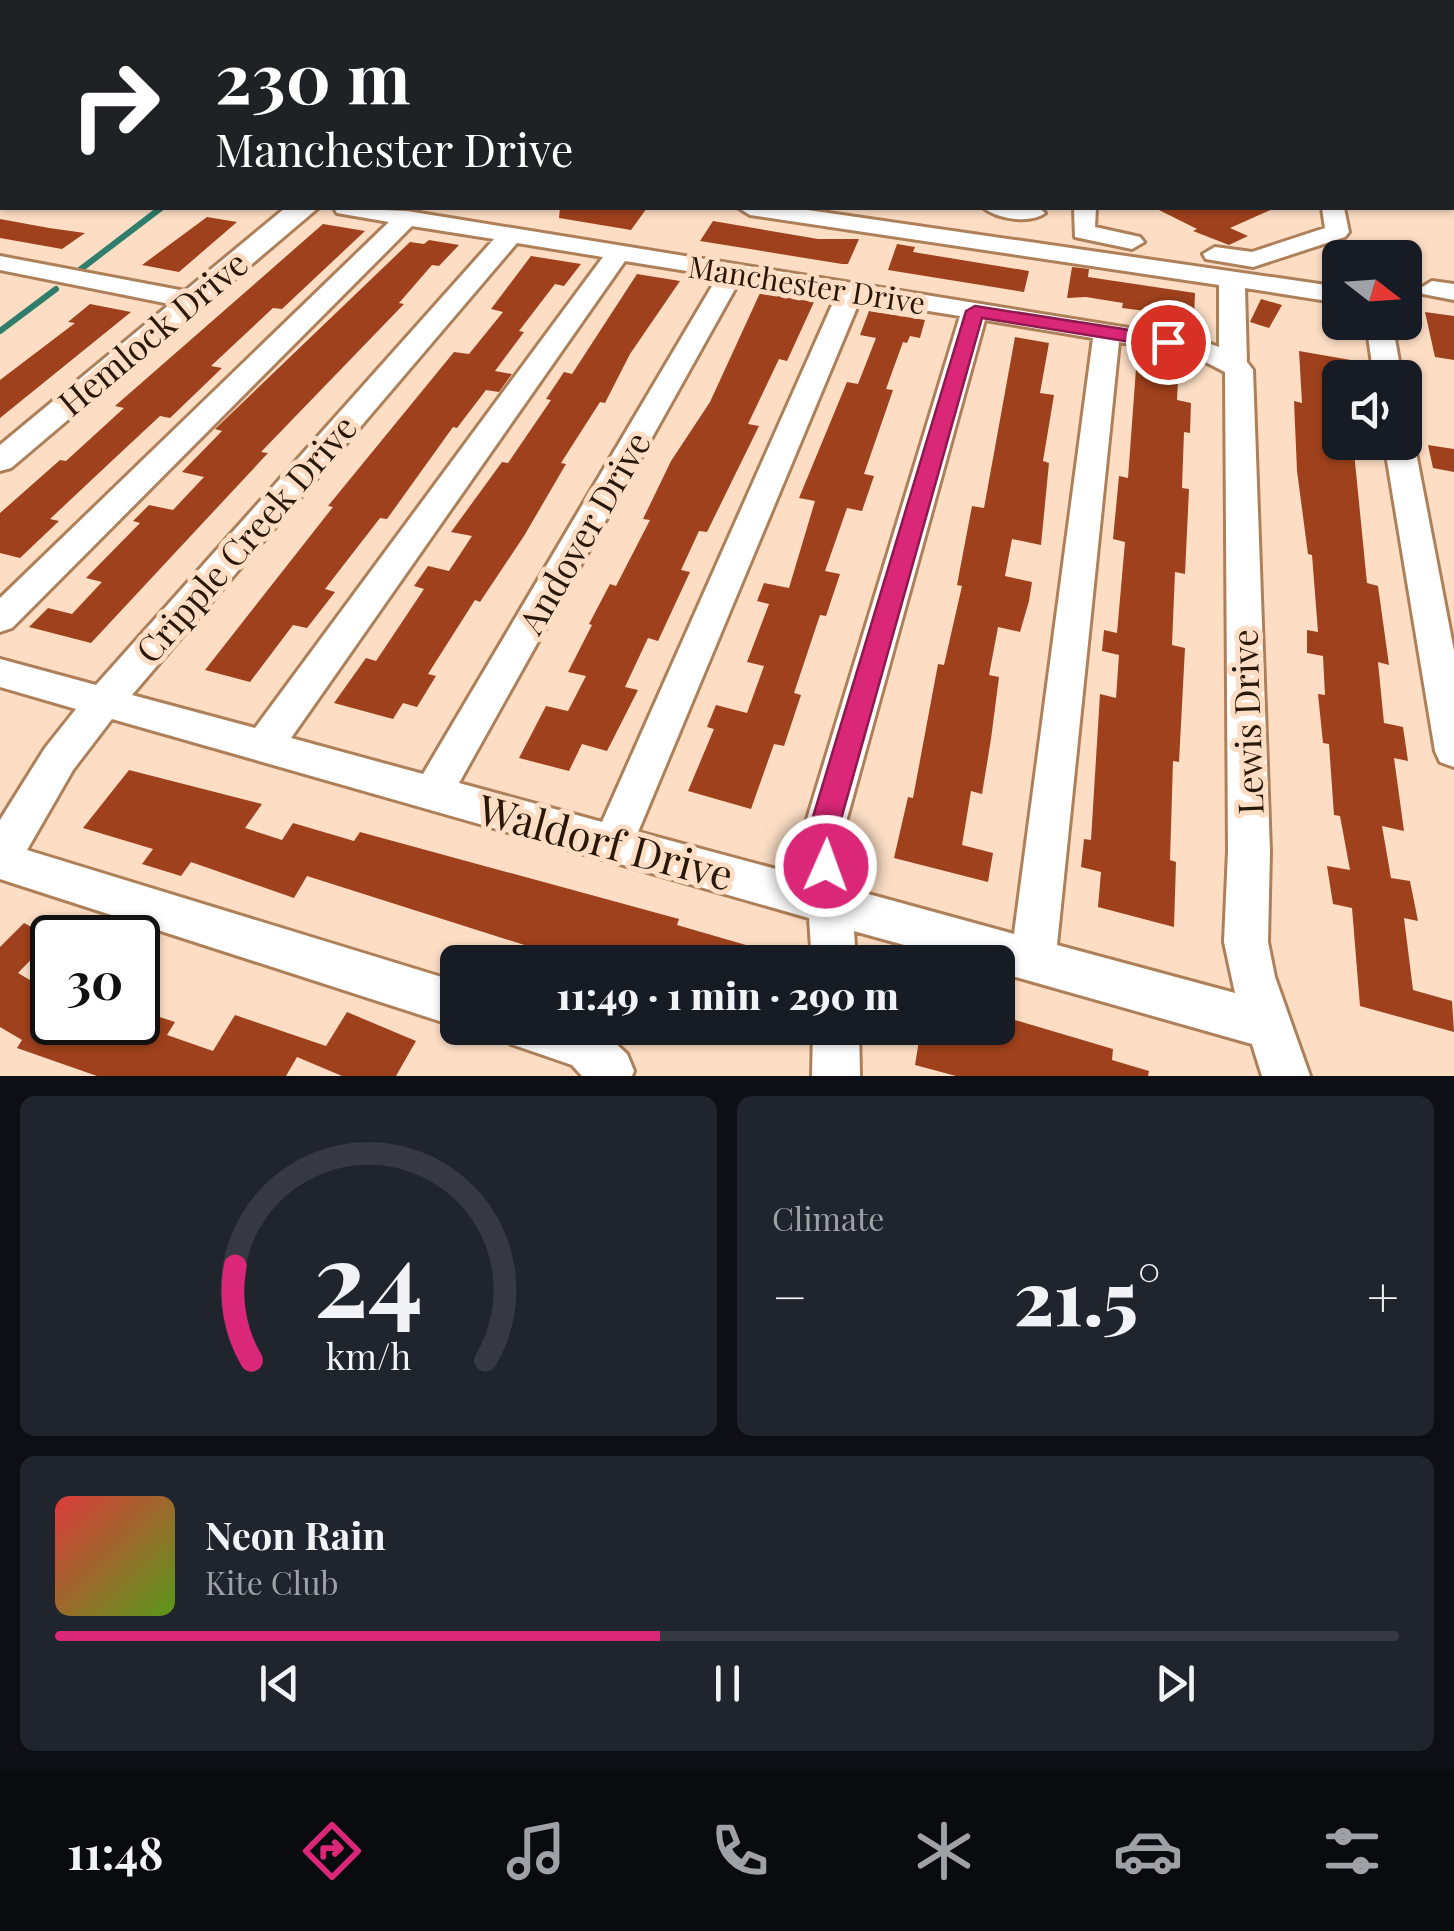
<!DOCTYPE html>
<html lang="en">
<head>
<meta charset="utf-8">
<style>
	:root { --surface:#171b24; --page:#20242c; --text:#f1f3f6; --muted:#9ea1a6; --line:#363941; --accent:#db2777 }
	body { margin:0; font-family:"Playfair Display",serif; background:var(--page); color:var(--text); height:100vh; display:flex; flex-direction:column; font-size:38px; white-space:nowrap }
	* { box-sizing:border-box; margin:0 }
	p { font-size:32px; color:var(--muted) }
	.icon { flex:none; width:55px; height:55px; fill:none; stroke:currentColor; stroke-width:2; stroke-linecap:round; stroke-linejoin:round }
	.map { position:relative; height:1076px; overflow:hidden }
	.side { display:flex; flex-direction:column; gap:20px; padding:20px; background:#0d0f14; flex:1 }
	.side>* { flex:none }
	.hud { position:absolute; left:0px; top:0px; width:1455px; height:210px; box-shadow:0 2px 8px #0004; background:#202124; color:#fff; overflow:hidden }
	.needle { width:65px; rotate:107deg }
	.fabs { position:absolute; left:1322px; top:240px; display:grid; gap:20px }
	.fabs a { display:grid; place-items:center; width:100px; height:100px; border-radius:15px; background:var(--surface); box-shadow:0 2px 8px #0004; font-size:50px }
	.speed { position:absolute; left:30px; top:915px; display:flex; gap:20px; font-size:50px; font-weight:700; text-align:center }
	.speed>* { display:grid; place-content:center; width:130px; height:130px; border-radius:50%; background:var(--surface); box-shadow:0 2px 8px #0004; line-height:1 }
	.speed .limit { border:5px solid #111; border-radius:15px; background:#fff; color:#111 }
	.pin { position:absolute; display:grid; place-items:center; width:85px; height:85px; color:#fff; margin:-42px; border:5px solid #fff; border-radius:50%; box-shadow:0 2px 10px #0007 }
	.me { position:absolute; width:110px; margin:-55px; rotate:2deg; stroke-linejoin:round; filter:drop-shadow(0 0 8px #0008) }
	.turn { display:flex; align-items:center; gap:35px; height:210px; padding:0 50px; font-size:45px }
	.turn .icon { width:130px; height:130px; stroke-width:2.5 }
	.turn b { display:block; font-size:70px; line-height:85px }
	.big { font-size:75px; font-weight:800; line-height:1.1 }
	.side .tile { flex:1; display:flex; flex-direction:column; justify-content:center; gap:15px; min-width:0; padding:0 35px; border-radius:15px; background:var(--page) }
	.side .dial { align-items:center; gap:0 }
	.dial svg { height:260px; overflow:visible; fill:none; stroke:var(--line); stroke-width:7; stroke-linecap:round; text-anchor:middle }
	.dial text { fill:var(--text); stroke:none }
	.song { display:flex; align-items:center; gap:30px }
	.cover { width:120px; height:120px; border-radius:15px; background:linear-gradient(135deg,hsl(0 70% 55%),hsl(90 70% 35%)) }
	.played { height:10px; border-radius:5px; background:linear-gradient(90deg,var(--accent) 45%,var(--line) 45%) }
	.keys { display:flex; justify-content:space-around; direction:ltr }
	.heat { display:flex; justify-content:space-between; align-items:center; font-size:55px; direction:ltr }
	.side .tiles { flex:1; display:grid; gap:20px; grid-template-columns:1fr 1fr }
	.tile:last-child { grid-column:span 2 }
	.trip { position:absolute; left:440px; top:945px; width:575px; height:100px; border-radius:15px; background:var(--surface); box-shadow:0 2px 8px #0004; font-weight:800; line-height:100px; text-align:center }
	.dock { display:flex; height:160px; justify-content:space-around; align-items:center; background:#090b0e; color:var(--muted) }
	.dock .icon { width:70px; height:70px }
	.dock .active { color:var(--accent) }
	.dock b { font-size:45px; color:var(--text) }
	.map>svg:first-child { display:block }
	.lines { fill:none; stroke-linecap:round; stroke-linejoin:round }
	.stream { stroke:#2f7e6c; stroke-width:6 }
	.building { fill:#9f411c }
	.minor-casing { stroke:#ae8059; stroke-width:6 }
	.minor { fill:#fff; fill-rule:evenodd }
	.route { fill:#db2777; stroke:#8e194d; stroke-width:2.5 }
	.labels { text-anchor:middle; dominant-baseline:central; stroke-width:10; stroke-linejoin:round; paint-order:stroke }
	.far-street-label { font-size:30px; fill:#291707; stroke:#fddec5 }
	.street-label { font-size:35px; fill:#291707; stroke:#fddec5 }
	.near-street-label { font-size:42px; fill:#291707; stroke:#fddec5 }
</style>
</head>
<body>
<div class="map">
<svg width="1454" height="1076" viewBox="0 0 1454 1076">
	<rect width="100%" height="100%" fill="#fddec5"/>
	<g class="lines">
		<path class="stream" d="M 81,269 L 161,208
			M 0,331 L 56,289"/>
	</g>
	<path class="building" d="M 560,208 L 647,208 L 631,230 L 559,218 Z
		M 1155,208 L 1275,208 L 1230,228 L 1248,236 L 1229,245 L 1193,231 L 1197,229 Z
		M 207,217 L 237,222 L 179,272 L 142,265 Z
		M 0,219 L 49,228 L 85,233 L 62,249 L 0,238 Z
		M 713,221 L 818,239 L 859,239 L 848,264 L 842,264 L 700,241 Z
		M 323,224 L 365,231 L 282,309 L 273,308 L 211,366 L 222,368 L 170,418 L 160,416 L 116,457 L 50,519 L 59,521 L 20,558 L 0,553 L 0,513 L 60,460 L 66,461 L 124,408 L 115,406 Z
		M 429,240 L 459,245 L 439,266 L 432,265 L 399,303 L 404,304 L 261,452 L 268,453 L 91,643 L 29,627 L 48,608 L 72,614 L 102,582 L 86,578 L 140,523 L 133,521 L 149,505 L 173,510 L 204,477 L 182,472 L 222,431 L 215,429 L 410,242 L 424,244 Z
		M 897,244 L 915,247 L 913,252 L 1029,271 L 1024,292 L 888,270 Z
		M 531,256 L 581,264 L 564,286 L 555,284 L 519,331 L 524,332 L 495,371 L 512,374 L 499,392 L 486,390 L 457,428 L 453,427 L 387,519 L 380,518 L 325,589 L 335,592 L 307,628 L 293,625 L 250,682 L 205,670 L 333,507 L 328,506 L 454,352 L 469,354 L 503,312 L 491,309 Z
		M 1072,267 L 1089,269 L 1088,277 L 1195,293 L 1194,317 L 1122,308 L 1123,303 L 1086,297 L 1067,298 Z
		M 637,274 L 680,281 L 630,354 L 605,403 L 600,402 L 561,463 L 566,464 L 524,536 L 480,602 L 475,600 L 428,674 L 436,676 L 417,707 L 403,703 L 393,719 L 334,703 L 366,658 L 376,661 L 424,589 L 414,586 L 428,566 L 449,571 L 472,536 L 451,532 L 502,462 L 508,463 L 551,400 L 546,399 L 564,372 L 572,374 Z
		M 760,293 L 814,302 L 787,361 L 779,359 L 748,424 L 759,426 L 707,532 L 699,531 L 681,570 L 690,572 L 658,641 L 648,638 L 625,687 L 638,690 L 607,751 L 582,744 L 569,771 L 519,758 L 546,706 L 568,711 L 586,676 L 568,672 L 592,625 L 589,624 L 610,584 L 616,586 L 650,520 L 643,519 L 671,461 L 710,402 Z
		M 1261,299 L 1282,305 L 1269,328 L 1250,322 Z
		M 90,304 L 131,312 L 0,418 L 0,380 L 75,323 L 68,322 Z
		M 869,311 L 925,320 L 920,338 L 910,336 L 907,343 L 903,342 L 886,389 L 893,390 L 864,474 L 874,476 L 862,511 L 847,508 L 825,571 L 840,574 L 826,616 L 820,615 L 794,693 L 801,695 L 784,746 L 774,744 L 751,809 L 688,791 L 714,729 L 707,727 L 716,705 L 747,713 L 764,666 L 747,662 L 769,604 L 757,601 L 764,583 L 789,588 L 815,501 L 799,498 L 847,382 L 858,384 L 876,338 L 860,335 Z
		M 1425,312 L 1454,316 L 1454,360 L 1435,357 Z
		M 1015,337 L 1049,343 L 1040,393 L 1054,395 L 1043,461 L 1049,463 L 1041,545 L 1012,539 L 1005,576 L 1032,582 L 1029,601 L 1020,632 L 998,627 L 989,675 L 999,677 L 991,739 L 982,794 L 971,791 L 962,845 L 993,853 L 988,882 L 894,858 L 908,797 L 913,798 L 938,664 L 944,665 L 962,586 L 957,585 L 972,506 L 984,508 Z
		M 1299,351 L 1368,363 L 1370,378 L 1340,378 L 1340,442 L 1353,442 L 1367,583 L 1378,586 L 1389,665 L 1378,662 L 1384,723 L 1403,727 L 1408,761 L 1394,758 L 1404,831 L 1382,826 L 1391,878 L 1410,881 L 1418,921 L 1404,918 L 1413,990 L 1452,1001 L 1454,1032 L 1360,1006 L 1352,908 L 1333,904 L 1327,866 L 1350,870 L 1340,816 L 1334,815 L 1329,744 L 1323,743 L 1318,694 L 1325,695 L 1323,656 L 1307,653 L 1307,630 L 1318,632 L 1312,555 L 1308,554 L 1297,471 L 1294,401 L 1302,403 Z
		M 1137,355 L 1179,362 L 1177,400 L 1191,403 L 1190,433 L 1184,432 L 1182,488 L 1189,489 L 1185,574 L 1175,572 L 1172,645 L 1185,648 L 1179,762 L 1173,761 L 1170,860 L 1176,862 L 1174,927 L 1098,907 L 1101,872 L 1081,867 L 1084,839 L 1091,840 L 1100,694 L 1116,698 L 1119,655 L 1102,651 L 1104,630 L 1117,633 L 1125,542 L 1113,539 L 1119,476 L 1128,478 Z
		M 1428,445 L 1454,449 L 1454,472 L 1433,468 Z
		M 129,770 L 262,804 L 245,828 L 282,840 L 293,823 L 354,841 L 360,832 L 679,919 L 677,925 L 787,957 L 787,962 L 594,962 L 563,953 L 562,957 L 307,876 L 294,898 L 191,862 L 181,876 L 142,864 L 153,849 L 83,828 Z
		M 24,923 L 52,938 L 18,973 L 52,993 L 52,1022 L 138,1022 L 141,1011 L 175,1022 L 167,1035 L 213,1051 L 235,1015 L 326,1046 L 347,1012 L 416,1041 L 396,1076 L 342,1076 L 297,1057 L 286,1076 L 97,1076 L 17,1048 L 22,1040 L 0,1027 L 0,947 Z
		M 998,1015 L 1113,1049 L 1112,1060 L 1149,1071 L 1148,1076 L 956,1076 L 915,1065 L 921,1028 L 998,1028 Z"/>
	<g class="lines">
		<defs>
			<path id="minor" d="M 576,0 L 614,0 L 615,2 L 577,2 Z
				M 1004,0 L 1023,0 L 1024,2 L 1005,2 Z
				M 1142,0 L 1158,0 L 1158,2 L 1142,2 Z
				M 2,50 L 2,62 L 0,63 L 0,51 Z
				M 1452,53 L 1454,53 L 1454,65 L 1452,65 Z
				M 1452,82 L 1454,82 L 1454,94 L 1452,94 Z
				M 1452,147 L 1454,147 L 1454,159 L 1452,159 Z
				M 0,154 L 2,154 L 2,167 L 0,167 Z
				M 318,208 L 11,468 L 0,471 L 0,445 L 170,304 L 0,270 L 0,256 L 185,291 L 284,209 Z
				M 334,208 L 407,211 L 1197,339 L 1219,347 L 1219,285 L 750,215 L 739,208 L 794,208 L 1340,287 L 1340,303 L 1245,288 L 1247,362 L 1253,370 L 1270,851 L 1268,942 L 1275,977 L 1310,1076 L 1262,1076 L 1252,1044 L 998,972 L 998,962 L 965,962 L 854,931 L 856,962 L 812,962 L 809,918 L 112,719 L 73,770 L 27,850 L 458,982 L 458,1027 L 0,879 L 0,820 L 45,748 L 76,709 L 0,687 L 0,659 L 96,685 L 494,239 L 412,226 L 12,628 L 0,632 L 0,598 L 389,222 L 337,213 ZM 517,243 L 603,257 L 255,728 L 132,695 ZM 625,261 L 718,276 L 423,774 L 291,738 ZM 740,280 L 836,296 L 602,822 L 459,783 ZM 860,300 L 960,316 L 804,829 L 806,877 L 638,832 ZM 985,320 L 1093,338 L 1014,934 L 850,889 L 844,829 ZM 1119,342 L 1190,354 L 1225,372 L 1228,851 L 1224,942 L 1235,993 L 1057,945 Z
				M 984,208 L 1039,208 L 1045,213 C 1031,224 997,219 984,208 Z
				M 1074,208 L 1096,208 L 1095,227 L 1140,237 L 1144,242 L 1132,249 L 1075,237 Z
				M 1322,208 L 1344,208 L 1349,232 L 1345,237 L 1253,267 L 1206,259 L 1203,254 L 1215,247 L 1252,252 L 1325,228 Z
				M 1432,281 L 1454,284 L 1454,300 L 1423,294 L 1419,289 Z
				M 1366,322 L 1392,322 L 1402,378 L 1374,378 Z
				M 1405,434 L 1414,442 L 1454,651 L 1454,767 L 1440,762 L 1435,751 L 1384,442 L 1405,442 Z
				M 505,1028 L 599,1028 L 627,1054 L 634,1071 L 632,1076 L 582,1076 L 572,1065 L 511,1044 Z
				M 813,1028 L 859,1028 L 860,1076 L 812,1076 Z"/>
		</defs>
		<use href="#minor" class="minor-casing"/>
		<use href="#minor" class="minor"/>
	</g>
	<path class="route" d="M 975,306 L 1168,336 L 1177,342 L 1168,348 L 982,318 L 838,830 L 841,866 L 836,875 L 826,879 L 816,875 L 809,830 L 966,311 Z"/>
	<g class="labels">
		<g class="far-street-label">
			<text transform="translate(807 284) rotate(9)">Manchester Drive</text>
		</g>
		<g class="street-label">
			<text transform="translate(152 332) rotate(-40)">Hemlock Drive</text>
			<text transform="translate(583 532) rotate(-60)">Andover Drive</text>
			<text transform="translate(245 538) rotate(-49)">Cripple Creek Drive</text>
			<text transform="translate(1246 722) rotate(-92)">Lewis Drive</text>
		</g>
		<g class="near-street-label">
			<text transform="translate(606 841) rotate(15)">Waldorf Drive</text>
		</g>
	</g>
</svg>
<div class="fabs">
<a><svg class="needle" viewBox="-14 -14 28 28"><path d="M0-13l5 13h-10z" fill="#e53935"/><path d="M0 13l5-13h-10z" fill="#9ea1a6"/></svg></a>
<a><svg class="icon" aria-label="sound" viewBox="0 0 24 24"><path d="M4 9h4l5-4v14l-5-4H4zM17 9q2 3 0 6"/></svg></a>
</div>
<div class="speed"><div class="limit">30</div></div>
<div class="pin" style="left:1168px;top:342px;background:#d93025"><svg class="icon" aria-label="arrive" viewBox="0 0 24 24"><path d="M6 21V4h12l-3 4 3 4H6"/></svg></div>
<svg class="me" style="left:826px;top:866px" viewBox="-20 -20 40 40"><circle r="17" fill="#db2777" stroke="#fff" stroke-width="3"/><path d="M0-11L8 9 0 5-8 9z" fill="#fff"/></svg>
<div class="trip">11:49 · 1 min · 290 m</div>
<div class="hud">
<div class="turn"><svg class="icon" aria-label="right" viewBox="0 0 24 24"><path d="M7 20v-9h11M14 6l5 5-5 5"/></svg><div><b>230 m</b>Manchester Drive</div></div>
</div>
</div>
<section class="side">
<div class="tiles">
<div class="tile dial"><svg viewBox="0 0 100 80">
<path d="M14 69A42 42 0 1 1 86 69"/>
<path d="M14 69A42 42 0 0 1 9 40" stroke="#db2777"/>
<text x="50" y="56" font-size="32" font-weight="700">24</text>
<text x="50" y="72" font-size="11">km/h</text>
</svg></div>
<div class="tile"><p>Climate</p>
<div class="heat"><a>−</a><b class="big">21.5°</b><a>+</a></div>
</div>
<div class="tile">
<div class="song"><i class="cover"></i><div><b>Neon Rain</b><p>Kite Club</p></div></div>
<div class="played"></div>
<div class="keys"><svg class="icon" aria-label="previous" viewBox="0 0 24 24"><path d="M18 5L8 12l10 7zM5 5v14"/></svg><svg class="icon" aria-label="pause" viewBox="0 0 24 24"><path d="M8 5v14M16 5v14"/></svg><svg class="icon" aria-label="next" viewBox="0 0 24 24"><path d="M6 5l10 7-10 7zM19 5v14"/></svg></div>
</div>
</div>
</section>
<nav class="dock">
<b>11:48</b>
<svg class="icon active" aria-label="directions" viewBox="0 0 24 24"><path d="M12 3l9 9-9 9-9-9zM9 14v-3h6M13 9l2 2-2 2"/></svg>
<svg class="icon" aria-label="music" viewBox="0 0 24 24"><path d="M9 18V5l10-2v13"/><circle cx="6" cy="18" r="3"/><circle cx="16" cy="16" r="3"/></svg>
<svg class="icon" aria-label="phone" viewBox="0 0 24 24"><path d="M5 4h4l2 5-3 2q2 4 5 5l2-3 5 2v4C11 20 4 13 5 4z"/></svg>
<svg class="icon" aria-label="climate" viewBox="0 0 24 24"><path d="M12 3v18M4 7l16 10M4 17L20 7"/></svg>
<svg class="icon" aria-label="car" viewBox="0 0 24 24"><path d="M5 17H2v-5l4-1 3-4h7l3 4 3 1v5h-3M9 17h6M6 11h13"/><circle cx="7" cy="17" r="2"/><circle cx="17" cy="17" r="2"/></svg>
<svg class="icon" aria-label="filters" viewBox="0 0 24 24"><path d="M4 7h16M4 17h16"/><circle cx="9" cy="7" r="2"/><circle cx="15" cy="17" r="2"/></svg>
</nav>
</body>
</html>
